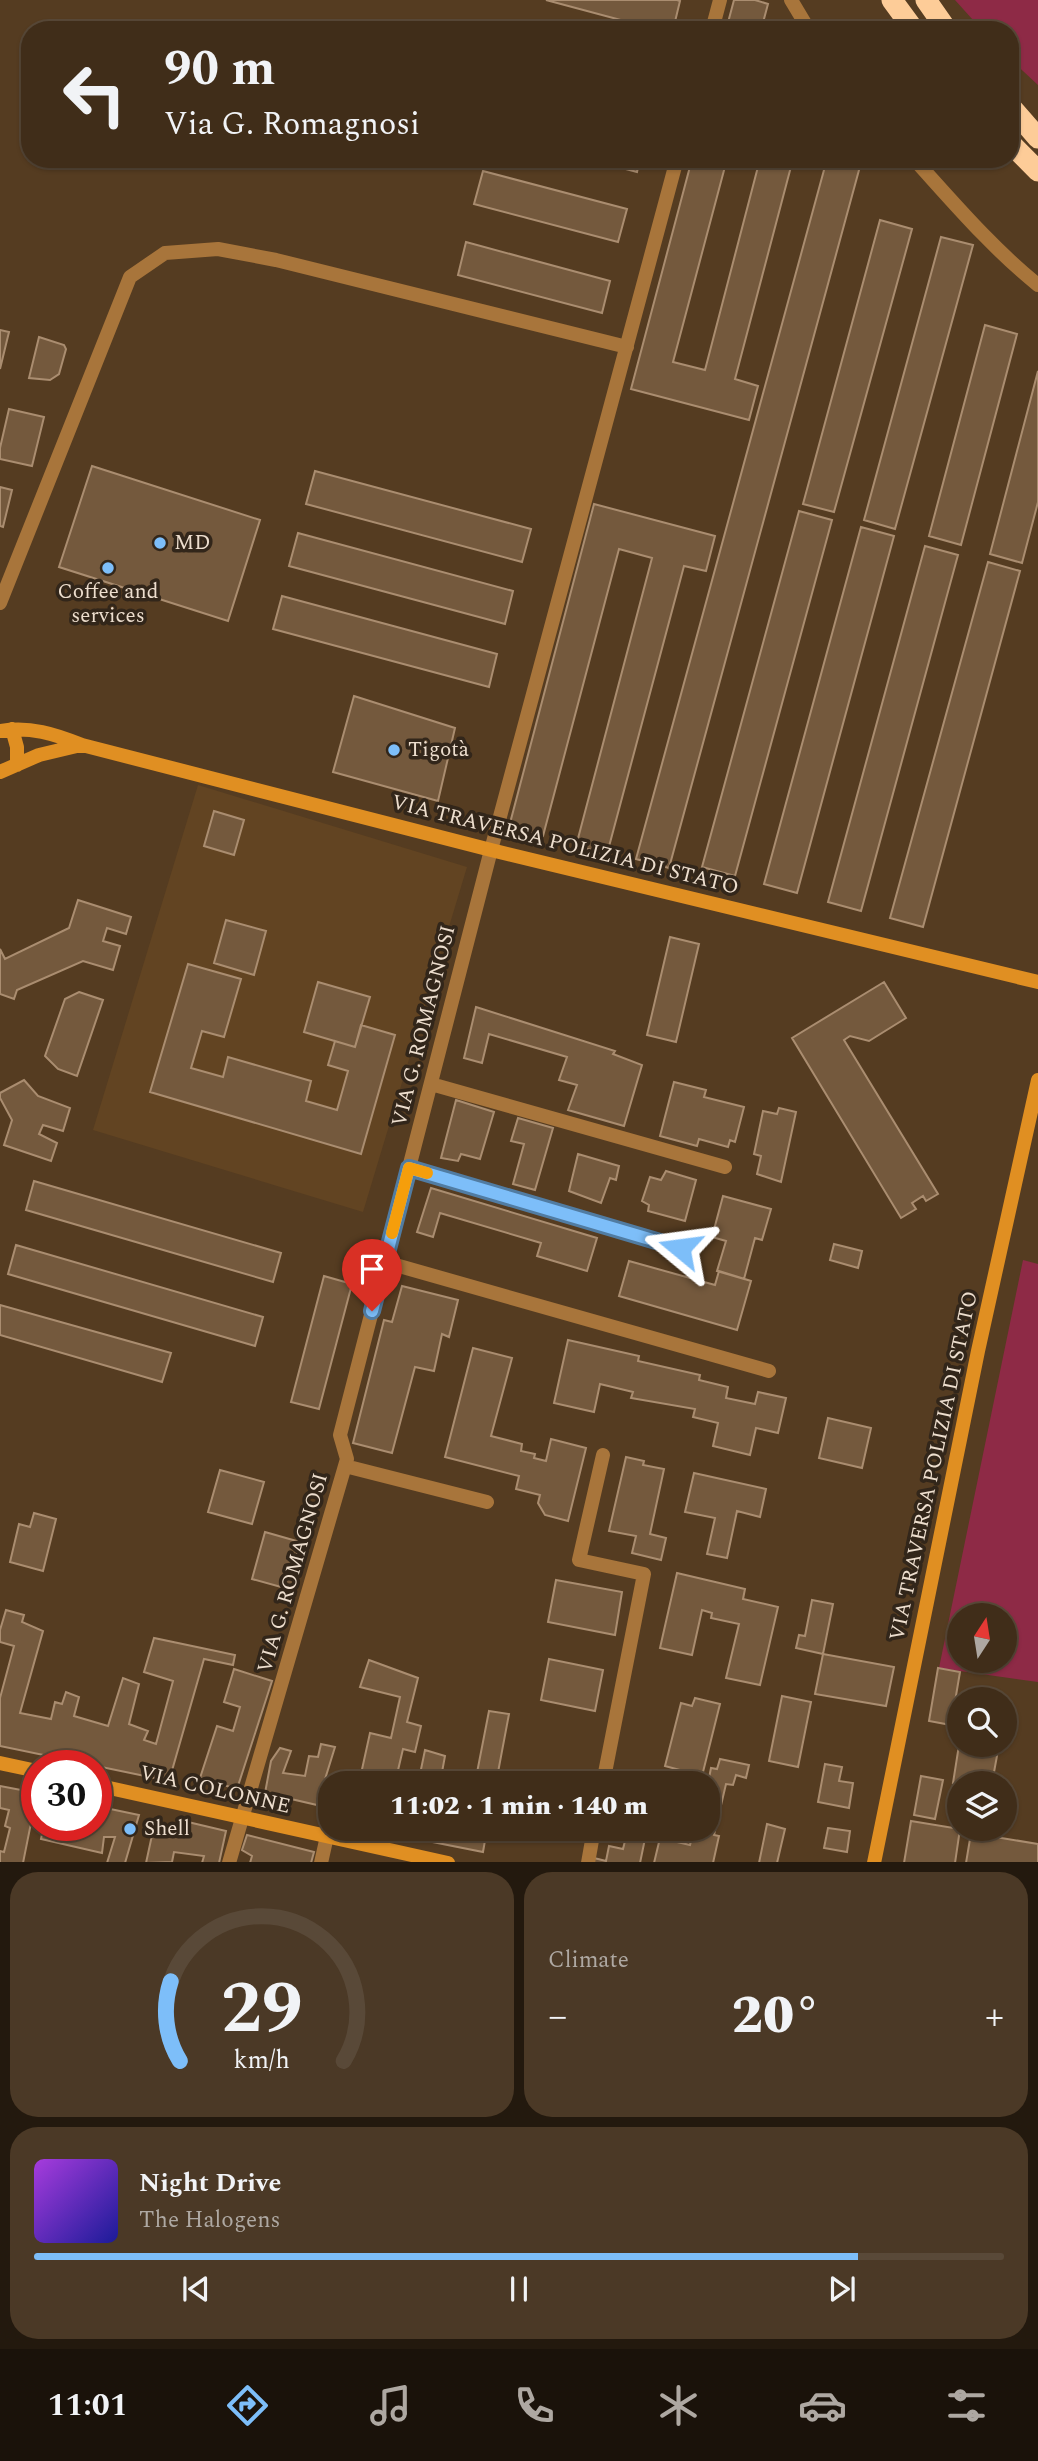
<!DOCTYPE html>
<html lang="en">
<head>
<meta charset="utf-8">
<style>
	:root { --surface:#402d19; --page:#4b3926; --text:#f1f3f6; --muted:#aea8a2; --line:#594938; --accent:#7dbef9 }
	body { margin:0; font-family:Spectral,serif; background:var(--page); color:var(--text); height:100vh; display:flex; flex-direction:column; font-size:26px; white-space:nowrap }
	* { box-sizing:border-box; margin:0 }
	p { font-size:23px; color:var(--muted) }
	.icon { flex:none; width:38px; height:38px; fill:none; stroke:currentColor; stroke-width:2; stroke-linecap:round; stroke-linejoin:round }
	.map { position:relative; height:1862px; overflow:hidden }
	.panel { display:flex; flex-direction:column; gap:10px; padding:10px; background:#23190e; flex:1 }
	.panel>* { flex:none }
	.guide { position:absolute; left:21px; top:21px; width:998px; height:147px; border-radius:28px; box-shadow:0 2px 5px #0004,0 0 0 2px var(--line); background:#402d19; color:var(--text); overflow:hidden }
	.needle { width:46px; rotate:12deg }
	.tools { position:absolute; left:947px; top:1603px; display:grid; gap:14px }
	.tools a { display:grid; place-items:center; width:70px; height:70px; border-radius:50%; background:var(--surface); box-shadow:0 2px 5px #0004,0 0 0 2px var(--line); font-size:35px }
	.speed { position:absolute; left:21px; top:1750px; display:flex; gap:14px; font-size:35px; font-weight:700; text-align:center }
	.speed>* { display:grid; place-content:center; width:91px; height:91px; border-radius:50%; background:var(--surface); box-shadow:0 2px 5px #0004,0 0 0 2px var(--line); line-height:1 }
	.speed .limit { border:10px solid #d22; background:#fff; color:#111 }
	.pin { position:absolute; display:grid; place-items:center; width:60px; height:60px; color:#fff; margin:-72px -30px; border-radius:50% 50% 50% 0; rotate:-45deg; box-shadow:0 0 7px #0007 }
	.pin .icon { rotate:45deg }
	.me { position:absolute; width:77px; margin:-38px; rotate:286deg; stroke-linejoin:round; filter:drop-shadow(0 0 5px #0008) }
	.turn { display:flex; align-items:center; gap:24px; height:147px; padding:0 28px; font-size:32px }
	.turn .icon { width:91px; height:91px; stroke-width:2.5 }
	.turn b { display:block; font-size:49px; line-height:60px }
	.big { font-size:52px; font-weight:800; line-height:1.1 }
	.panel .widget { flex:1; display:flex; flex-direction:column; justify-content:center; gap:10px; min-width:0; padding:0 24px; border-radius:28px; background:var(--page) }
	.panel .dial { align-items:center; gap:0 }
	.dial svg { height:182px; overflow:visible; fill:none; stroke:var(--line); stroke-width:7; stroke-linecap:round; text-anchor:middle }
	.dial text { fill:var(--text); stroke:none }
	.song { display:flex; align-items:center; gap:21px }
	.cover { width:84px; height:84px; border-radius:10px; background:linear-gradient(135deg,hsl(280 70% 55%),hsl(240 70% 35%)) }
	.played { height:7px; border-radius:4px; background:linear-gradient(90deg,var(--accent) 85%,var(--line) 85%) }
	.keys { display:flex; justify-content:space-around; direction:ltr }
	.heat { display:flex; justify-content:space-between; align-items:center; font-size:38px; direction:ltr }
	.panel .tiles { flex:1; display:grid; gap:10px; grid-template-columns:1fr 1fr }
	.widget:last-child { grid-column:span 2 }
	.trip { position:absolute; left:318px; top:1771px; width:402px; height:70px; border-radius:28px; background:var(--surface); box-shadow:0 2px 5px #0004,0 0 0 2px var(--line); font-weight:800; line-height:70px; text-align:center }
	.tabs { display:flex; height:112px; justify-content:space-around; align-items:center; background:#1a120a; color:var(--muted) }
	.tabs .icon { width:49px; height:49px }
	.tabs .on { color:var(--accent) }
	.tabs b { font-size:32px; color:var(--text) }
	.map>svg:first-child { display:block }
	.built { fill:#624422 }
	.green { fill:#8e2a46; fill-rule:evenodd }
	.building { fill:#74593d; stroke:#aa8d70; stroke-width:2 }
	.lines { fill:none; stroke-linecap:round; stroke-linejoin:round }
	.street { stroke:#a8753b; stroke-width:14 }
	.secondary { stroke:#e08f22; stroke-width:14 }
	.highway { stroke:#fdcc98; stroke-width:21 }
	.route-casing { stroke:#517ca2; stroke-width:18 }
	.route { stroke:#7dbef9; stroke-width:12 }
	.slow { stroke:#f59e0b; stroke-width:12 }
	.poi-dot { fill:#7dbef9; stroke:#32261a; stroke-width:2.5 }
	.labels { text-anchor:middle; dominant-baseline:central; stroke-width:7; stroke-linejoin:round; paint-order:stroke }
	.poi-label { font-size:21px; fill:#eddece; stroke:#32261a; text-anchor:start }
	.street-label { font-size:21px; fill:#eddece; stroke:#32261a }
</style>
</head>
<body>
<div class="map">
<svg width="1038" height="1863" viewBox="0 0 1038 1863">
	<rect width="100%" height="100%" fill="#553c21"/>
	<path class="built" d="M 198,785 L 467,867 L 363,1212 L 93,1130 Z"/>
	<path class="green" d="M 955,0 L 1038,0 L 1038,85 L 1010,59 L 1010,30 L 982,30 Z
		M 1023,1260 L 1038,1264 L 1038,1682 L 939,1668 ZM 959,1615 L 1004,1615 L 1004,1661 L 959,1661 Z"/>
	<path class="building" d="M 546,0 L 677,0 L 680,1 L 673,30 L 658,30 Z
		M 734,0 L 755,0 L 768,4 L 761,30 L 726,30 Z
		M 588,159 L 640,159 L 637,172 Z
		M 692,159 L 727,159 L 673,362 L 705,370 L 760,159 L 793,159 L 735,379 L 758,386 L 749,420 L 631,389 Z
		M 827,159 L 862,159 L 669,868 L 636,859 Z
		M 483,171 L 627,209 L 618,242 L 474,204 Z
		M 880,220 L 912,229 L 834,512 L 803,504 Z
		M 941,237 L 973,245 L 895,529 L 864,520 Z
		M 466,242 L 610,281 L 602,313 L 458,275 Z
		M 985,325 L 1017,334 L 961,545 L 929,536 Z
		M 0,330 L 9,332 L 0,369 Z
		M 39,337 L 64,345 L 66,349 L 59,374 L 50,380 L 29,378 Z
		M 1038,371 L 1038,502 L 1022,563 L 990,554 Z
		M 9,409 L 44,417 L 32,466 L 0,459 L 0,448 Z
		M 92,466 L 260,520 L 228,621 L 59,567 Z
		M 315,471 L 531,529 L 522,562 L 306,504 Z
		M 0,487 L 12,490 L 3,527 L 0,526 Z
		M 594,504 L 715,536 L 706,571 L 684,566 L 607,854 L 576,846 L 652,558 L 619,549 L 543,836 L 509,827 Z
		M 799,511 L 832,520 L 735,876 L 702,867 Z
		M 861,527 L 894,536 L 797,893 L 764,884 Z
		M 298,533 L 513,591 L 505,624 L 289,566 Z
		M 925,546 L 958,555 L 861,911 L 828,902 Z
		M 988,562 L 1020,571 L 923,927 L 890,918 Z
		M 282,596 L 497,654 L 489,687 L 273,629 Z
		M 354,696 L 455,728 L 438,801 L 333,772 Z
		M 214,811 L 244,820 L 234,855 L 204,846 Z
		M 78,900 L 131,917 L 126,934 L 107,928 L 103,941 L 120,946 L 113,970 L 83,961 L 17,990 L 14,999 L 0,994 L 0,949 L 5,959 L 69,928 Z
		M 226,920 L 266,931 L 254,975 L 214,963 Z
		M 670,937 L 699,944 L 676,1042 L 647,1035 Z
		M 188,964 L 241,979 L 224,1037 L 202,1031 L 191,1068 L 223,1077 L 228,1057 L 311,1081 L 306,1101 L 337,1110 L 348,1071 L 328,1065 L 335,1041 L 355,1047 L 361,1025 L 395,1035 L 361,1154 L 150,1092 Z
		M 318,982 L 370,997 L 355,1047 L 304,1032 Z
		M 884,982 L 906,1018 L 869,1041 L 850,1036 L 844,1040 L 938,1194 L 926,1201 L 923,1196 L 912,1203 L 916,1209 L 901,1218 L 792,1038 Z
		M 79,992 L 103,1000 L 77,1076 L 58,1069 L 45,1056 L 65,999 Z
		M 476,1007 L 615,1051 L 613,1054 L 642,1065 L 624,1126 L 568,1110 L 577,1085 L 559,1080 L 567,1057 L 489,1034 L 482,1063 L 464,1058 Z
		M 24,1080 L 38,1096 L 70,1108 L 63,1131 L 43,1125 L 39,1134 L 57,1143 L 51,1161 L 4,1145 L 12,1120 L 0,1098 L 0,1093 Z
		M 674,1082 L 706,1090 L 704,1097 L 744,1107 L 735,1142 L 730,1140 L 728,1147 L 699,1139 L 697,1146 L 660,1136 Z
		M 456,1100 L 494,1112 L 480,1159 L 461,1154 L 458,1161 L 441,1158 Z
		M 779,1108 L 796,1112 L 781,1182 L 757,1174 L 761,1156 L 754,1154 L 763,1111 L 777,1114 Z
		M 518,1118 L 553,1128 L 535,1190 L 513,1184 L 524,1144 L 511,1141 Z
		M 578,1154 L 619,1166 L 616,1180 L 610,1178 L 601,1203 L 569,1191 Z
		M 666,1171 L 696,1180 L 685,1221 L 648,1211 L 649,1205 L 642,1201 L 650,1177 L 661,1180 Z
		M 34,1181 L 281,1253 L 273,1282 L 26,1210 Z
		M 431,1188 L 597,1238 L 587,1271 L 537,1256 L 541,1243 L 440,1213 L 433,1237 L 417,1232 Z
		M 723,1196 L 771,1209 L 762,1240 L 755,1238 L 744,1279 L 717,1271 L 726,1241 L 712,1237 Z
		M 834,1244 L 862,1251 L 858,1268 L 830,1260 Z
		M 16,1245 L 263,1317 L 255,1346 L 8,1274 Z
		M 629,1261 L 715,1285 L 719,1271 L 751,1281 L 737,1330 L 619,1296 Z
		M 324,1276 L 352,1284 L 319,1409 L 291,1402 Z
		M 402,1286 L 458,1300 L 449,1337 L 442,1334 L 434,1371 L 415,1367 L 392,1453 L 353,1443 L 384,1320 L 392,1322 Z
		M 0,1305 L 171,1353 L 162,1382 L 0,1335 Z
		M 568,1340 L 639,1356 L 638,1361 L 700,1375 L 699,1380 L 728,1387 L 726,1398 L 755,1404 L 758,1392 L 786,1398 L 778,1433 L 756,1428 L 750,1455 L 713,1446 L 718,1423 L 693,1417 L 695,1409 L 631,1398 L 633,1392 L 600,1384 L 594,1412 L 554,1403 Z
		M 473,1348 L 512,1358 L 491,1436 L 522,1444 L 521,1451 L 535,1454 L 534,1458 L 546,1461 L 551,1439 L 586,1448 L 568,1521 L 545,1515 L 538,1503 L 540,1495 L 516,1489 L 519,1476 L 445,1457 Z
		M 828,1418 L 871,1428 L 862,1468 L 819,1458 Z
		M 626,1457 L 644,1461 L 643,1465 L 664,1469 L 650,1534 L 666,1538 L 661,1560 L 632,1553 L 636,1536 L 609,1531 Z
		M 220,1470 L 264,1482 L 252,1524 L 208,1512 Z
		M 694,1473 L 766,1489 L 760,1517 L 737,1511 L 727,1558 L 707,1554 L 715,1518 L 685,1512 Z
		M 34,1513 L 56,1519 L 43,1571 L 10,1562 L 19,1524 L 30,1527 Z
		M 265,1532 L 300,1542 L 296,1557 L 301,1558 L 292,1590 L 252,1579 Z
		M 677,1573 L 745,1589 L 743,1599 L 778,1607 L 760,1685 L 726,1678 L 739,1624 L 711,1618 L 712,1613 L 702,1610 L 692,1655 L 660,1648 Z
		M 556,1580 L 622,1592 L 615,1635 L 548,1622 Z
		M 812,1600 L 833,1604 L 823,1654 L 796,1648 L 799,1635 L 805,1636 Z
		M 6,1610 L 24,1615 L 22,1622 L 43,1631 L 20,1713 L 51,1719 L 55,1702 L 62,1704 L 66,1692 L 79,1697 L 74,1716 L 108,1726 L 123,1678 L 139,1684 L 129,1724 L 148,1731 L 144,1740 L 156,1744 L 173,1681 L 144,1672 L 154,1638 L 235,1655 L 233,1665 L 204,1659 L 169,1781 L 0,1746 L 0,1698 L 14,1646 L 0,1642 L 0,1630 Z
		M 823,1654 L 894,1667 L 886,1706 L 815,1694 Z
		M 549,1659 L 603,1670 L 595,1711 L 541,1700 Z
		M 369,1660 L 418,1678 L 407,1722 L 421,1726 L 415,1752 L 403,1749 L 395,1783 L 359,1783 L 370,1733 L 391,1738 L 400,1697 L 360,1687 Z
		M 938,1668 L 960,1672 L 951,1725 L 929,1721 Z
		M 234,1669 L 272,1681 L 237,1789 L 200,1778 L 217,1726 L 233,1731 L 240,1707 L 224,1702 Z
		M 782,1696 L 811,1702 L 798,1767 L 769,1761 Z
		M 695,1698 L 720,1704 L 702,1776 L 665,1766 L 681,1703 L 692,1706 Z
		M 489,1711 L 509,1714 L 496,1783 L 475,1783 Z
		M 321,1744 L 335,1747 L 317,1805 L 265,1793 L 271,1761 L 280,1748 L 291,1751 L 283,1773 L 305,1776 L 309,1756 L 318,1757 Z
		M 959,1745 L 999,1745 L 992,1783 L 953,1783 Z
		M 425,1750 L 445,1756 L 440,1783 L 424,1783 L 424,1780 L 419,1779 Z
		M 720,1759 L 749,1765 L 746,1778 L 736,1775 L 733,1785 L 726,1784 L 714,1835 L 719,1836 L 713,1863 L 654,1863 L 660,1838 L 690,1845 L 694,1830 L 687,1829 L 709,1829 L 708,1783 L 711,1768 L 717,1769 Z
		M 825,1764 L 842,1767 L 839,1781 L 853,1783 L 849,1808 L 818,1802 Z
		M 921,1776 L 943,1780 L 935,1819 L 914,1815 Z
		M 0,1786 L 37,1793 L 23,1863 L 0,1863 L 0,1851 L 4,1852 L 10,1828 L 5,1826 L 9,1810 L 0,1808 Z
		M 96,1806 L 139,1815 L 125,1863 L 107,1863 L 115,1837 L 104,1837 L 102,1853 L 41,1839 L 44,1825 L 96,1825 Z
		M 911,1821 L 960,1829 L 955,1863 L 904,1863 Z
		M 188,1822 L 226,1831 L 219,1863 L 202,1863 L 204,1856 L 174,1852 L 172,1862 L 146,1863 L 154,1826 L 185,1834 Z
		M 767,1824 L 785,1829 L 777,1863 L 759,1863 Z
		M 828,1828 L 850,1831 L 847,1852 L 824,1848 Z
		M 367,1829 L 487,1829 L 483,1852 Z
		M 628,1829 L 647,1829 L 640,1863 L 593,1863 L 594,1858 L 606,1861 L 609,1846 L 623,1849 Z
		M 971,1833 L 1038,1844 L 1038,1863 L 966,1863 Z
		M 247,1835 L 314,1852 L 311,1863 L 250,1863 L 252,1856 L 242,1850 Z"/>
	<g class="lines">
		<path class="street" d="M 791,0 L 809,30
			M 712,30 L 720,0
			M 914,159 C 953,202 992,248 1038,285
			M 0,603 L 130,277 L 165,253 L 218,249 L 276,260 L 627,347
			M 431,1084 L 725,1167
			M 409,1168 L 680,1249
			M 385,1262 L 769,1371
			M 603,1455 L 579,1560 L 644,1574 L 603,1783
			M 345,1466 L 487,1502
			M 229,1863 L 347,1459 L 340,1435 L 491,850 L 677,159
			M 321,1863 L 327,1836
			M 588,1863 L 594,1829"/>
		<path class="secondary" d="M 12,729 L 17,747 L 17,765
			M 0,731 C 30,726 55,734 82,745 L 491,850 L 1038,982
			M 0,772 L 39,755 L 81,745
			M 0,1763 L 37,1771
			M 96,1785 L 448,1863
			M 874,1863 L 978,1351 L 1038,1080"/>
		<path class="highway" d="M 892,0 L 914,30
			M 926,0 L 947,30
			M 1010,106 L 1038,138
			M 1010,143 L 1038,171"/>
	</g>
	<g class="lines">
		<defs>
			<path id="route" d="M 372,1311 L 409,1168 L 680,1248"/>
		</defs>
		<use href="#route" class="route-casing"/>
		<use href="#route" class="route"/>
		<path class="slow" d="M 392,1233 L 409,1168 L 427,1173"/>
	</g>
	<g class="poi-dot">
		<circle cx="160" cy="543" r="7"/>
		<circle cx="108" cy="568" r="7"/>
		<circle cx="394" cy="750" r="7"/>
		<circle cx="130" cy="1829" r="7"/>
	</g>
	<g class="labels">
		<g class="poi-label">
			<text x="174" y="543">MD</text>
			<text x="108" y="592" text-anchor="middle">Coffee and<tspan x="108" dy="24">services</tspan></text>
			<text x="408" y="750">Tigotà</text>
			<text x="144" y="1829">Shell</text>
		</g>
		<g class="street-label">
			<text transform="translate(565 845) rotate(14)">VIA TRAVERSA POLIZIA DI STATO</text>
			<text transform="translate(424 1026) rotate(-76)">VIA G. ROMAGNOSI</text>
			<text transform="translate(934 1466) rotate(-78)">VIA TRAVERSA POLIZIA DI STATO</text>
			<text transform="translate(293 1573) rotate(-74)">VIA G. ROMAGNOSI</text>
			<text transform="translate(215 1790) rotate(13)">VIA COLONNE</text>
		</g>
	</g>
</svg>
<div class="tools">
<a><svg class="needle" viewBox="-14 -14 28 28"><path d="M0-13l5 13h-10z" fill="#e53935"/><path d="M0 13l5-13h-10z" fill="#aea8a2"/></svg></a>
<a><svg class="icon" aria-label="search" viewBox="0 0 24 24"><circle cx="10" cy="10" r="6"/><path d="M15 15l6 6"/></svg></a>
<a><svg class="icon" aria-label="layers" viewBox="0 0 24 24"><path d="M12 4l9 5-9 5-9-5zM3 14l9 5 9-5"/></svg></a>
</div>
<div class="speed"><div class="limit">30</div></div>
<div class="pin" style="left:372px;top:1311px;background:#d93025"><svg class="icon" aria-label="arrive" viewBox="0 0 24 24"><path d="M6 21V4h12l-3 4 3 4H6"/></svg></div>
<svg class="me" style="left:680px;top:1248px" viewBox="-20 -20 40 40"><path d="M0-17L14 15 0 8-14 15z" fill="#7dbef9" stroke="#fff" stroke-width="4"/></svg>
<div class="trip">11:02 · 1 min · 140 m</div>
<div class="guide">
<div class="turn"><svg class="icon" aria-label="left" viewBox="0 0 24 24"><path d="M17 20v-9H6M10 6l-5 5 5 5"/></svg><div><b>90 m</b>Via G. Romagnosi</div></div>
</div>
</div>
<section class="panel">
<div class="tiles">
<div class="widget dial"><svg viewBox="0 0 100 80">
<path d="M14 69A42 42 0 1 1 86 69"/>
<path d="M14 69A42 42 0 0 1 10 34" stroke="#7dbef9"/>
<text x="50" y="56" font-size="32" font-weight="700">29</text>
<text x="50" y="72" font-size="11">km/h</text>
</svg></div>
<div class="widget"><p>Climate</p>
<div class="heat"><a>−</a><b class="big">20°</b><a>+</a></div>
</div>
<div class="widget">
<div class="song"><i class="cover"></i><div><b>Night Drive</b><p>The Halogens</p></div></div>
<div class="played"></div>
<div class="keys"><svg class="icon" aria-label="previous" viewBox="0 0 24 24"><path d="M18 5L8 12l10 7zM5 5v14"/></svg><svg class="icon" aria-label="pause" viewBox="0 0 24 24"><path d="M8 5v14M16 5v14"/></svg><svg class="icon" aria-label="next" viewBox="0 0 24 24"><path d="M6 5l10 7-10 7zM19 5v14"/></svg></div>
</div>
</div>
</section>
<nav class="tabs">
<b>11:01</b>
<svg class="icon on" aria-label="directions" viewBox="0 0 24 24"><path d="M12 3l9 9-9 9-9-9zM9 14v-3h6M13 9l2 2-2 2"/></svg>
<svg class="icon" aria-label="music" viewBox="0 0 24 24"><path d="M9 18V5l10-2v13"/><circle cx="6" cy="18" r="3"/><circle cx="16" cy="16" r="3"/></svg>
<svg class="icon" aria-label="phone" viewBox="0 0 24 24"><path d="M5 4h4l2 5-3 2q2 4 5 5l2-3 5 2v4C11 20 4 13 5 4z"/></svg>
<svg class="icon" aria-label="climate" viewBox="0 0 24 24"><path d="M12 3v18M4 7l16 10M4 17L20 7"/></svg>
<svg class="icon" aria-label="car" viewBox="0 0 24 24"><path d="M5 17H2v-5l4-1 3-4h7l3 4 3 1v5h-3M9 17h6M6 11h13"/><circle cx="7" cy="17" r="2"/><circle cx="17" cy="17" r="2"/></svg>
<svg class="icon" aria-label="filters" viewBox="0 0 24 24"><path d="M4 7h16M4 17h16"/><circle cx="9" cy="7" r="2"/><circle cx="15" cy="17" r="2"/></svg>
</nav>
</body>
</html>
